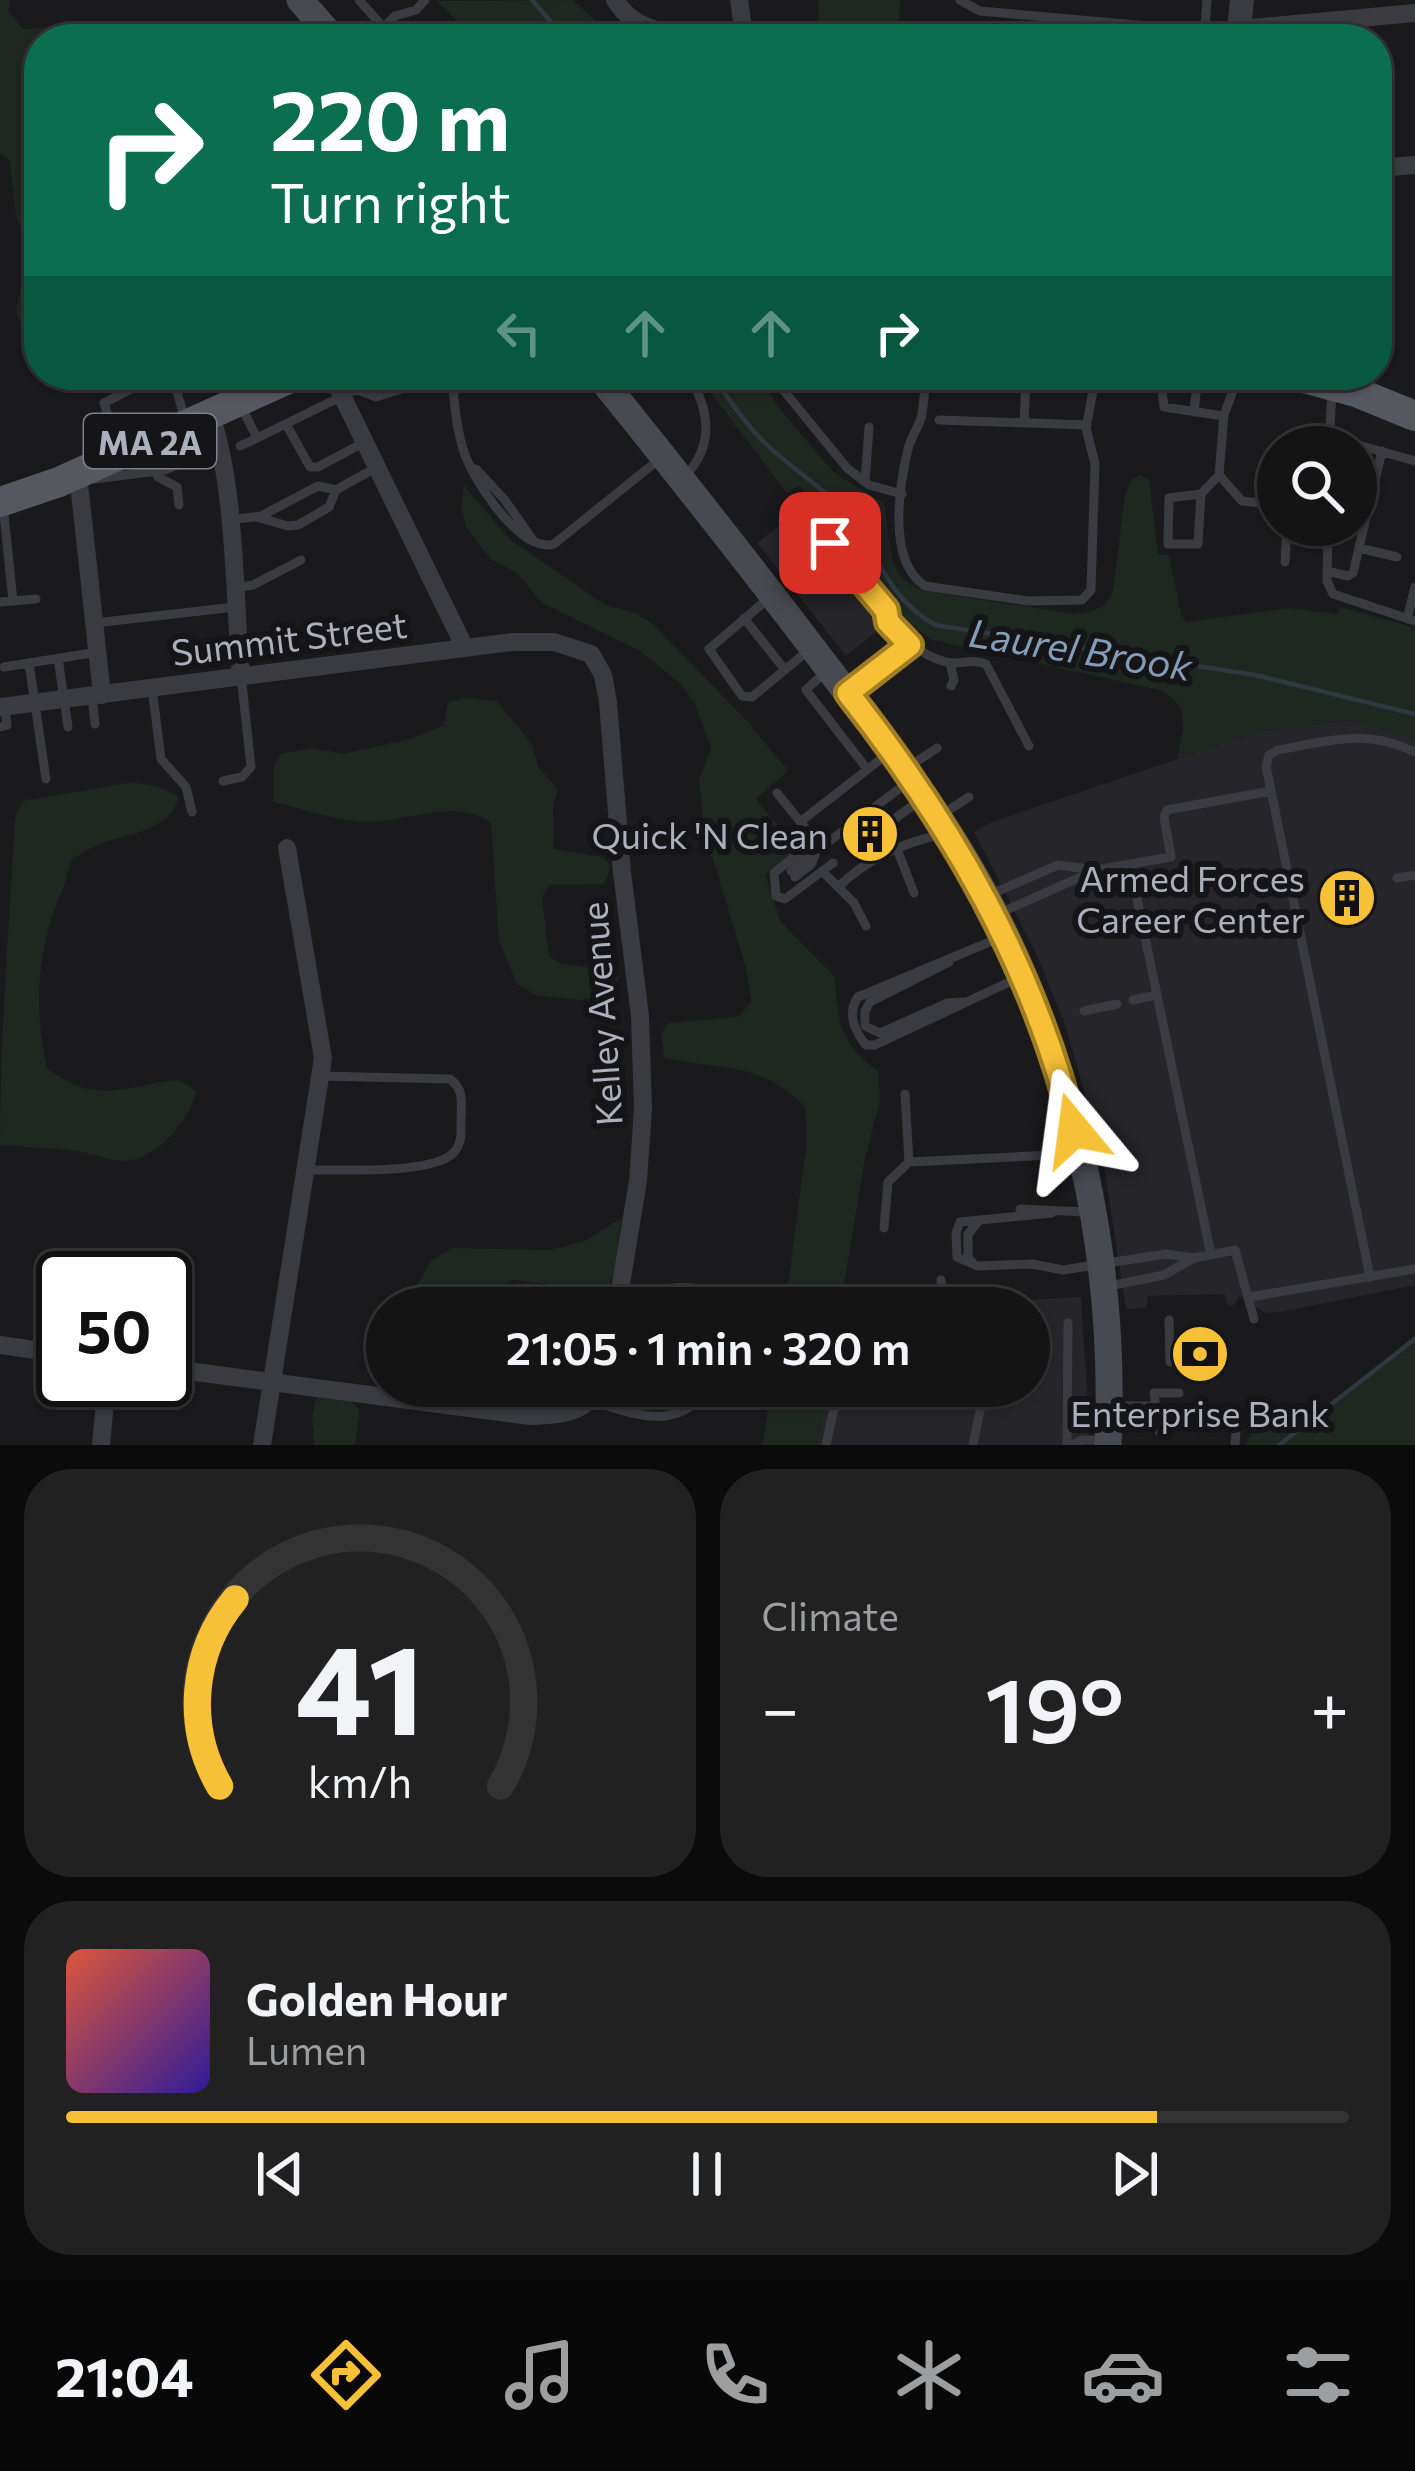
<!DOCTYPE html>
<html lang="en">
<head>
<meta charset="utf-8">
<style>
	:root { --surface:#141415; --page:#212122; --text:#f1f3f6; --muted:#9d9ea0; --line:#333334; --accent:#f7c137 }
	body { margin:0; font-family:Commissioner,sans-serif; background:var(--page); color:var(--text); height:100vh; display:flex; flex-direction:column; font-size:45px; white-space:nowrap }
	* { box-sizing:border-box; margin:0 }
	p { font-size:39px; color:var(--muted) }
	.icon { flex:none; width:66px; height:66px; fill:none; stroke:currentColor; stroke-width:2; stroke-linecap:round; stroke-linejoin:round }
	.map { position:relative; height:1445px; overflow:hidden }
	.panel { display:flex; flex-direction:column; gap:24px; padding:24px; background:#0b0b0c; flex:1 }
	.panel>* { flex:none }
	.hud { position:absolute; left:24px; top:24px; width:1368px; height:366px; border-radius:48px; box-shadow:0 3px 9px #0004,0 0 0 3px var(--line); background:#0b6e4f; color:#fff; overflow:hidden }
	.buttons { position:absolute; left:1257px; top:426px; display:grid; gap:24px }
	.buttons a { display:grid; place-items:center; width:120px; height:120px; border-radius:50%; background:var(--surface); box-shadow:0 3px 9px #0004,0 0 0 3px var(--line); font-size:60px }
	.speed { position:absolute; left:36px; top:1251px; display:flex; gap:24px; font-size:60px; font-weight:700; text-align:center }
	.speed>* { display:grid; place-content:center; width:156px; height:156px; border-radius:50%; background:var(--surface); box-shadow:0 3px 9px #0004,0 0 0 3px var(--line); line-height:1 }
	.speed .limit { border:6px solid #111; border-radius:18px; background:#fff; color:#111 }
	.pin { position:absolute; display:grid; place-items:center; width:102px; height:102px; color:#fff; margin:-51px; border-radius:24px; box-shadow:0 6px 18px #0006 }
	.me { position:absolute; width:132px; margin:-66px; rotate:344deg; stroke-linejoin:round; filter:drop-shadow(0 0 9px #0008) }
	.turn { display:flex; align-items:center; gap:42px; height:252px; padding:0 48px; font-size:54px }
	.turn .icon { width:156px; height:156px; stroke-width:2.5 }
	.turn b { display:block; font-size:84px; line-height:102px }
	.lanes { display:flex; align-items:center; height:114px; padding:0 48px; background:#0003; justify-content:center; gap:60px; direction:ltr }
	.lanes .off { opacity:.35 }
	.big { font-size:90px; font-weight:600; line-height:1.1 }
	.panel .tile { flex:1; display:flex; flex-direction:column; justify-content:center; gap:18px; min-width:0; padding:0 42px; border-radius:48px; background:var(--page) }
	.panel .dial { align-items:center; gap:0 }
	.dial svg { height:312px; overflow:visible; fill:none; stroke:var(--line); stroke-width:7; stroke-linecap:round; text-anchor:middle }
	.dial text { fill:var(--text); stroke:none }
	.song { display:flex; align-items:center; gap:36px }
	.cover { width:144px; height:144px; border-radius:18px; background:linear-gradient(135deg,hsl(10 70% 55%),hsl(250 70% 35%)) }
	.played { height:12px; border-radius:6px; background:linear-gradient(90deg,var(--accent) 85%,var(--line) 85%) }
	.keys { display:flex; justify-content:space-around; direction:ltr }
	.heat { display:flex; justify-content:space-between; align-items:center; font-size:66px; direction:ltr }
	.panel .tiles { flex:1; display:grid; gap:24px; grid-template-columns:1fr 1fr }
	.tile:last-child { grid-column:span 2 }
	.trip { position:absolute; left:366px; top:1287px; width:684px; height:120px; border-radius:60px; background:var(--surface); box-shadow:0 3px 9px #0004,0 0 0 3px var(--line); font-weight:600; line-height:120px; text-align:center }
	.dock { display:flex; height:192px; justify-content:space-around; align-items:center; background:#080808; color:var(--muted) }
	.dock .icon { width:84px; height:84px }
	.dock .active { color:var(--accent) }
	.dock b { font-size:54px; color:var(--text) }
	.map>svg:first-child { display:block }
	.built { fill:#262529 }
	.green { fill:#1f2721 }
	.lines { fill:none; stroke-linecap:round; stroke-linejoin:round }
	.stream { stroke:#2f3841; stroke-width:4.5 }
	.service { stroke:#3a3b41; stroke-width:9 }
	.minor { stroke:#3a3b41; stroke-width:18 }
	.tertiary { stroke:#3a3b41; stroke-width:24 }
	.secondary { stroke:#484a51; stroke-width:27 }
	.primary { stroke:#565860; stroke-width:30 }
	.route-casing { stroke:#a17d24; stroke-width:30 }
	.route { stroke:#f7c137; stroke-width:21 }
	.labels { text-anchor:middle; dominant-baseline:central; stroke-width:12; stroke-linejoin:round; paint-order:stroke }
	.shield { fill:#151417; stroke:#7f818a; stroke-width:3 }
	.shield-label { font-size:33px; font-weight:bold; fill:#acb0bc }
	.street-label { font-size:36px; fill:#acb0bc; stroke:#151417 }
	.poi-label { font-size:36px; fill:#acb0bc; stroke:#151417; text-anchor:end }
	.water-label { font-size:39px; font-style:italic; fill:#839cb7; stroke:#151417 }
</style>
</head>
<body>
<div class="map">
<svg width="1415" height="1445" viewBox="0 0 1415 1445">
	<rect width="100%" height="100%" fill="#1a1a1c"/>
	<path class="built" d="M 814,498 L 845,534 L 897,615 L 846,656 L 757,543 Z
		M 1348,720 L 1415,738 L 1415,1285 L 1279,1312 L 1265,1313 L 1239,1296 L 1234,1305 L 1228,1306 L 1225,1294 L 1148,1296 L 1146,1308 L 1126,1309 L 1103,1159 L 1066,1027 L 1035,951 L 974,832 L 992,822 L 1260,731 Z
		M 1081,1297 L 1089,1425 L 1086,1445 L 817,1445 L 827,1386 L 1029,1386 L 1029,1308 L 886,1308 Z"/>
	<path class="green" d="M 0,0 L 10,0 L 8,11 L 23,29 L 73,26 L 81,28 L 85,39 L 39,39 L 39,158 L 34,167 L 39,183 L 39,341 L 24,333 L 16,311 L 29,250 L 16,215 L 10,161 L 0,153 Z
		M 573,0 L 600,25 L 608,39 L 478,39 L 436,1 Z
		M 818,0 L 900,0 L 898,37 L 820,39 Z
		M 697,375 L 763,375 L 775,403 L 834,473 L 884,503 C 891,538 884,580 926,591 L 1074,614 C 1093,612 1104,610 1113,592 L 1125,495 L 1132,479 L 1140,475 L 1149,480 L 1158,554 L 1169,555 L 1181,615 L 1187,622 L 1288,608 L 1338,614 L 1341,607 L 1415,628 L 1415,738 L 1348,720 L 1260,731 L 1178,759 C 1182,724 1194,710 1160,690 L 932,640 L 897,615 L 823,504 L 798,486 L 787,493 Z
		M 464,486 L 511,540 L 604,604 L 635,613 L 653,624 L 748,722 L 788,771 L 756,799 L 799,852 L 765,874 L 780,921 L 835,977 C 837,1022 840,1043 878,1071 L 880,1100 L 864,1163 L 840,1308 L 785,1308 L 807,1141 L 805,1107 C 761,1061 721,1071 664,1057 L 661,1034 L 668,1023 L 738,1017 L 751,1002 L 747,971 L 705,833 L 699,780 L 711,748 L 695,704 L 680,683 L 640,651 L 542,603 L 517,573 L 491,559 L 467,529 L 461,507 Z
		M 464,698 L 497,701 L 532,744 L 539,769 L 558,789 L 553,806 L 554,849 L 603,857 L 611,866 L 604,884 L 549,885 L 542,897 L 549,957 L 562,964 L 613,970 L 619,976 L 614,991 L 581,1000 L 535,995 L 517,984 L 499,941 L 491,823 C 459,797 406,822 369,822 C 338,822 304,809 274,802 L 274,765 L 281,754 L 311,748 L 343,754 L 406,740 L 443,726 L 448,703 Z
		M 133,782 L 159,787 L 179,797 C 167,837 119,832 88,850 C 83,854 76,855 72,860 C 68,866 67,879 64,886 C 37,946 33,1005 47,1068 C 97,1107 124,1085 179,1080 L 196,1091 C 192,1118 155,1161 125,1161 C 109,1161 93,1153 77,1151 C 52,1148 26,1147 0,1145 C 0,1036 9,927 15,818 L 22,801 Z
		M 621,1218 L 615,1271 L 606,1290 L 513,1280 L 489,1289 L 483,1308 L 433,1308 L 417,1285 L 431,1261 L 452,1248 L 549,1250 L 585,1241 Z
		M 1415,1335 L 1415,1445 L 1246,1445 L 1257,1420 L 1316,1415 Z
		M 771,1386 L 827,1386 L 817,1445 L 763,1445 Z
		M 317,1396 L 350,1401 L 359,1409 L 355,1445 L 314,1445 L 312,1416 Z"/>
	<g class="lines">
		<path class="stream" d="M 532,0 L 566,39
			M 713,375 C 728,399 744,422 764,442 C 793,471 831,491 855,524 C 884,565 888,597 935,625 L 1255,675 L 1415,714
			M 1279,1445 L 1415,1339"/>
		<path class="service" d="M 359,0 L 383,27
			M 960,0 L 980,11 L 1204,31
			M 371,39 L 395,16 L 416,10 L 425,0
			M 1204,39 L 1207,0
			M 172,375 L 185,419
			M 361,375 L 356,389 L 376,397 L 411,386 L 414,375
			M 452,375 C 454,401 456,428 464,452 C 473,480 521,554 554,544 L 662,457
			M 771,375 L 847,468 L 869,485 L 902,494
			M 926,375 C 925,388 924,401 922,414 C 920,426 911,436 908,449 C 899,487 887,561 925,586 L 1028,601 L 1082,600 L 1091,590 L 1095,464 L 1086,428 L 1096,375
			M 944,375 L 1026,381
			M 1161,381 L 1164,407 L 1224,416
			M 241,406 L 257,438 L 365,385 L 399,375
			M 1194,412 L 1198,375
			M 939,420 L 1087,425
			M 1024,423 L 1026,380
			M 286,424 L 310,467 L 318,467 L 363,443
			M 1329,437 L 1415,461
			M 240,446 L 257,438
			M 1329,447 L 1332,390
			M 146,448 L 158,477 L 177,487 L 179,505
			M 119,450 L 104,403 L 158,375
			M 476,469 L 504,499 L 533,540
			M 686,475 C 715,444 709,410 689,375
			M 1219,475 L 1242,501 L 1278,505
			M 94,479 L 165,470 L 200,455
			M 865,482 L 869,427
			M 1201,494 L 1198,544 L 1168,544 L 1169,498 L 1201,494 L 1219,475 L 1224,415 L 1239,375
			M 3,505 L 13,601
			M 799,509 L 885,610 L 888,621
			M 257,517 L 288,526 L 298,525 L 329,507 L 336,490 L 377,467
			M 228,520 L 261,516 L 318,486 L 336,490
			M 1328,525 L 1327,581 L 1333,594 L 1415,621
			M 1359,548 L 1397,557
			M 1285,562 L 1287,525
			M 1327,571 L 1348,576 L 1353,573 L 1382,451
			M 235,588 L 253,585 L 301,560
			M 769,598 L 709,649 L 742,696 L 752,697 L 810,649
			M 0,602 L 36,599
			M 744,618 L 785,670
			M 1407,619 L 1415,587
			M 95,623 L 235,607
			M 882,627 L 888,621 C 904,640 930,663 956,663 C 969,662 975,660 986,664 L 1029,746
			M 58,658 L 68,727
			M 29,663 L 46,779
			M 950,663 L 954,680 L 951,686
			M 4,667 L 98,652
			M 825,672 L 806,690 L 867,769
			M 152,688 L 161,759 L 186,787 L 192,812
			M 848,693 L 910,645
			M 92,696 L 95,724
			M 0,727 L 7,725 L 5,707
			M 910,766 L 937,748
			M 223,781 L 242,777 L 251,767 L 241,675
			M 777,793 L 807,830
			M 943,814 L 969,797
			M 893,820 L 923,798
			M 800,822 L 886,755
			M 897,849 L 914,893
			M 833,863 L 785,899 L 776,896 L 774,873 L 800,852 L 819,849 L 908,782
			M 1130,865 L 1211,1255
			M 791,871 L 817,850
			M 822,871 L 854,903 L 866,926
			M 795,877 L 811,865 L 817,850
			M 1397,878 L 1415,875
			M 838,887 C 867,859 904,842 944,834
			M 989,895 L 1058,865 L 1096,870
			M 1000,913 L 1096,870 L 1171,857 L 1164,817 L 1167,810 L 1271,791
			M 999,938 L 858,997 C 847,1012 854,1031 866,1045 L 875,1045 L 1022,976
			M 949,962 L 870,1002 L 865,1011 L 865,1026 L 880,1033 L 947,1003 L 964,1002
			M 1133,1000 L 1152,996
			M 1084,1011 L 1117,1004
			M 905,1094 L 909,1162
			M 307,1170 C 339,1169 438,1176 456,1150 C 462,1141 461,1132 461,1122 C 461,1104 465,1090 450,1079 L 320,1076
			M 1020,1209 L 1086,1212
			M 1052,1213 L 960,1222 L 956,1233 L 957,1257 L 977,1266 L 1032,1264 L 1063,1270 L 1166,1254 L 1194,1258 L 1235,1250 L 1254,1319
			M 884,1228 L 888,1182 L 909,1162 L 1075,1154
			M 973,1263 L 968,1258 L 968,1234 L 979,1221
			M 1370,1277 L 1266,766 L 1269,755 L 1278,750 C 1329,741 1365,728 1415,752
			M 941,1280 L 943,1308
			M 1109,1286 L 1164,1275 L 1194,1258
			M 1249,1297 L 1415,1269
			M 618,1308 C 651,1290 684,1279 720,1296 L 723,1308
			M 1169,1320 L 1170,1362
			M 592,1401 C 639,1416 677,1432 712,1386
			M 1115,1406 L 1155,1406
			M 1159,1431 L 1154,1393 L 1179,1393
			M 826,1445 L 839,1386
			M 973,1445 L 985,1386
			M 1067,1445 L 1068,1323
			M 1072,1445 L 1082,1440 L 1103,1440
			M 1235,1445 L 1236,1431"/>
		<path class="minor" d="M 615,0 C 642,44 699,33 744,35 L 739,0
			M 1239,29 L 1415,13
			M 1377,168 L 1415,165
			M 332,375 L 465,648
			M 210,414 C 236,483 234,600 241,675
			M 78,474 L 102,695
			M 0,707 L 512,642 L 554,642 L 591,654 L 603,675 L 608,702 L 622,872 L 640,1016 L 643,1109 L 638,1181 L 617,1308
			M 0,1345 L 63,1354
			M 165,1368 L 530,1416 C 561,1415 584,1414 601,1386
			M 101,1445 L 107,1380
			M 262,1445 L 323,1058 L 287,848"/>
		<path class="tertiary" d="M 1238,39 L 1242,0"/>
		<path class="secondary" d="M 300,0 L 334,39
			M 598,375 C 678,474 757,574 834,676 C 889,748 946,819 988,900 C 1074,1065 1117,1259 1108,1445"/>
		<path class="primary" d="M 1293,375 L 1356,392 L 1415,416
			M 0,502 L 59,482 L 297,375"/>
	</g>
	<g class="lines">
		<defs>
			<path id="route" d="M 830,543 L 886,610 L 888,622 L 910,645 L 848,693 C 951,824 1034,966 1074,1130"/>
		</defs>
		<use href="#route" class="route-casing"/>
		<use href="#route" class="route"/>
	</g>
	<defs>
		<symbol id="building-disc" viewBox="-11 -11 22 22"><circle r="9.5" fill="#f7c137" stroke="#151417"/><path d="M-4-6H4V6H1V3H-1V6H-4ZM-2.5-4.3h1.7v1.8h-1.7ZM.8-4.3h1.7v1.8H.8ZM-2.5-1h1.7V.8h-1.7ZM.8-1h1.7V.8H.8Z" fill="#111"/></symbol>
		<symbol id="bank-disc" viewBox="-11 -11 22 22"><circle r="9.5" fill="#f7c137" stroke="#151417"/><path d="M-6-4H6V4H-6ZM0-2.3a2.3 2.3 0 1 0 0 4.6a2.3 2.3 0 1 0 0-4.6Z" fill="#111"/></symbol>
	</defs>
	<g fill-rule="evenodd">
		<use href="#building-disc" x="837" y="801" width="66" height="66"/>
		<use href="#building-disc" x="1314" y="865" width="66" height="66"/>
		<use href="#bank-disc" x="1167" y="1321" width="66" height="66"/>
	</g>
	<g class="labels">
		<rect class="shield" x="84" y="414" width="132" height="54" rx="9"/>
		<g class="shield-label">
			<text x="150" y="441">MA 2A</text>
		</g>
		<g class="street-label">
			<text transform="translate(289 637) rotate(-7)">Summit Street</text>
			<text transform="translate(600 1014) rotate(-94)">Kelley Avenue</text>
		</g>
		<g class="poi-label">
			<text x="828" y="834">Quick 'N Clean</text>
			<text x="1305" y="877">Armed Forces<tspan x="1305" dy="41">Career Center</tspan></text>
			<text x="1200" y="1412" text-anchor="middle">Enterprise Bank</text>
		</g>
		<g class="water-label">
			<text transform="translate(1081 648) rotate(9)">Laurel Brook</text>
		</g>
	</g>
</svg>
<div class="buttons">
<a><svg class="icon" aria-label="search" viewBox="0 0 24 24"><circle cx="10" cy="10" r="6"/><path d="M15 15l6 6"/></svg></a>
</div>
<div class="speed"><div class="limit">50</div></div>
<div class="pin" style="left:830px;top:543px;background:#d93025"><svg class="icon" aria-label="arrive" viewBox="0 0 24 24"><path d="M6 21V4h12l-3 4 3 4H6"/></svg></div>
<svg class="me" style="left:1074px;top:1130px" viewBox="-20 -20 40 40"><path d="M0-17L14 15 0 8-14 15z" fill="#f7c137" stroke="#fff" stroke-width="4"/></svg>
<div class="trip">21:05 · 1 min · 320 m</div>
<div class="hud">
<div class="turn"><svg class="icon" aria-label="right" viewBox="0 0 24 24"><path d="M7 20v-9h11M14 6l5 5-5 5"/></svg><div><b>220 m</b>Turn right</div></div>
<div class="lanes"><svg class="icon off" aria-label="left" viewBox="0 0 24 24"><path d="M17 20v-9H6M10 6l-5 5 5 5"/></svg><svg class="icon off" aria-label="ahead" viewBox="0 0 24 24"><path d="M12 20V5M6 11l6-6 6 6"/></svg><svg class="icon off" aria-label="ahead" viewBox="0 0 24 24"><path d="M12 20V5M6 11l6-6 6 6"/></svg><svg class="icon" aria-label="right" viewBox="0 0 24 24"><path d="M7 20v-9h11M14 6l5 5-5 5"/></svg></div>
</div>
</div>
<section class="panel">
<div class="tiles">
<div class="tile dial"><svg viewBox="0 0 100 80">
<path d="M14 69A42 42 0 1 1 86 69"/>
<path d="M14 69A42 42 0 0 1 18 21" stroke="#f7c137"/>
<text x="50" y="56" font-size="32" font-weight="700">41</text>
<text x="50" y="72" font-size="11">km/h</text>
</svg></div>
<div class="tile"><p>Climate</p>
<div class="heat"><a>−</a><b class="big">19°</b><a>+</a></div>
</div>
<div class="tile">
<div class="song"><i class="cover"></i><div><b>Golden Hour</b><p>Lumen</p></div></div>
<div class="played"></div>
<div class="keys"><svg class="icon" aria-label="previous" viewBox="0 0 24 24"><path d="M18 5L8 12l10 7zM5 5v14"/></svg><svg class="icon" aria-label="pause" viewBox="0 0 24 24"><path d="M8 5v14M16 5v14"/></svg><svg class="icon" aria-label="next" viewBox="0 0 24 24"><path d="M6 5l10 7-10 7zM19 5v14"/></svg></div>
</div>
</div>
</section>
<nav class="dock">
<b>21:04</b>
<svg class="icon active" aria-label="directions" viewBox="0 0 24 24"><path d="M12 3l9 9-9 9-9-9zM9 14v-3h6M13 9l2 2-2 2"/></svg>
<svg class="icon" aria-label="music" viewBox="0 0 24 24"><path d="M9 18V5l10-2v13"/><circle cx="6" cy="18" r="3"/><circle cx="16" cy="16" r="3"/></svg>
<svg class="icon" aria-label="phone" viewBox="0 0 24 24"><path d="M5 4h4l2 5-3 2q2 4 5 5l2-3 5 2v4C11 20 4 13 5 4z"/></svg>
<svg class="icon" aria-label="climate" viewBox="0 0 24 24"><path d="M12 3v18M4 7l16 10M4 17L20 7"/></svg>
<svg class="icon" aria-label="car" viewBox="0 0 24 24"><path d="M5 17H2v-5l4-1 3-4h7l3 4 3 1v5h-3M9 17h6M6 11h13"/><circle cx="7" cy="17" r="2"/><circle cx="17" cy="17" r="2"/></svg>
<svg class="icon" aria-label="filters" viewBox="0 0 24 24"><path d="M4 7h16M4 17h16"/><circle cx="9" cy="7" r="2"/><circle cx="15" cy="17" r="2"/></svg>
</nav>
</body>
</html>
